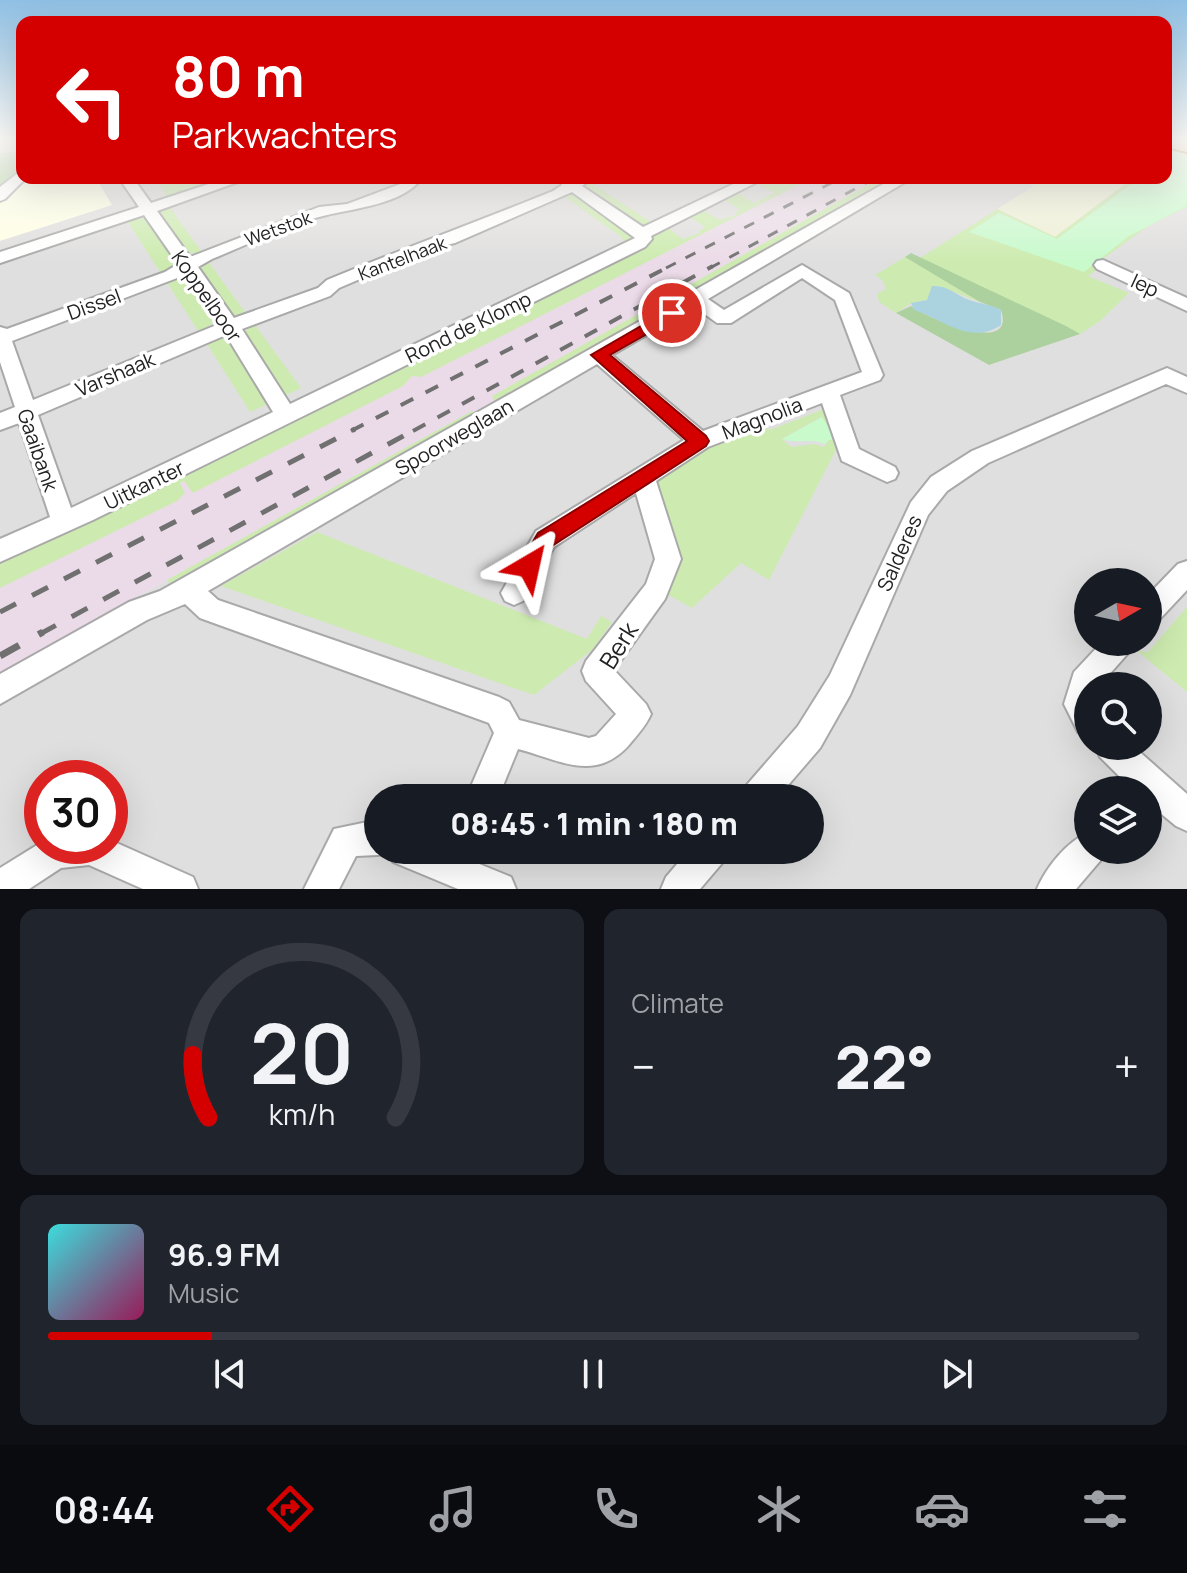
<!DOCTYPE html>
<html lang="en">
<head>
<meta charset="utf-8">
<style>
	:root { --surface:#171b24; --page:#20242c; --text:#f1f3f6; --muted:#9ea1a6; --line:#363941; --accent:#d40000 }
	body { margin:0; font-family:Manrope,sans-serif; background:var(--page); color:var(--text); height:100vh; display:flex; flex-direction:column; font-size:30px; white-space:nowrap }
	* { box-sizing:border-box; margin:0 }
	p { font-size:26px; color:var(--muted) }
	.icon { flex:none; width:44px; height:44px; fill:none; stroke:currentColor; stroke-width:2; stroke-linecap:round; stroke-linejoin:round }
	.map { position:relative; height:889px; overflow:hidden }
	.details { display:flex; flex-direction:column; gap:20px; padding:20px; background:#0d0f14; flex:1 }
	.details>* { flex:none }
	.banner { position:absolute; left:16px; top:16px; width:1156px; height:168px; border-radius:16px; box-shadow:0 8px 32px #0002; background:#d40000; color:#fff; overflow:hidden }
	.needle { width:52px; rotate:81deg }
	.tools { position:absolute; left:1074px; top:568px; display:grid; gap:16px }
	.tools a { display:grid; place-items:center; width:88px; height:88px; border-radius:50%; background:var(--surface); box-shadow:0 8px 32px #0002; font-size:40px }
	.speed { position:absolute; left:24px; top:760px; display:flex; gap:16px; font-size:40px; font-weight:700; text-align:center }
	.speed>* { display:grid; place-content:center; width:104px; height:104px; border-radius:50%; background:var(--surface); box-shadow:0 8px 32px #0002; line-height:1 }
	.speed .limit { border:12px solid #d22; background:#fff; color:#111 }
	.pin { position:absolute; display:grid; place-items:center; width:68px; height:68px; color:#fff; margin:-34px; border:4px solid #fff; border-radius:50%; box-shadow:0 2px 8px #0007 }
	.me { position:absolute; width:88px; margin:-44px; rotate:36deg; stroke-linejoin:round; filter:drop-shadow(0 0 6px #0008) }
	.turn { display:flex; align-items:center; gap:28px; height:168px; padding:0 24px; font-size:36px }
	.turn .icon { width:104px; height:104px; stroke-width:2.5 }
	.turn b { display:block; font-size:56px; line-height:68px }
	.big { font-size:60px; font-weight:800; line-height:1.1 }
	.details .card { flex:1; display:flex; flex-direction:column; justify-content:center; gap:12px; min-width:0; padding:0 28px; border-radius:16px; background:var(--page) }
	.details .dial { align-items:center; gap:0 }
	.dial svg { height:208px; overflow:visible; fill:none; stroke:var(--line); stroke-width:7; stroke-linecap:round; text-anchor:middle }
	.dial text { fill:var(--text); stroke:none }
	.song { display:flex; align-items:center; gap:24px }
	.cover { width:96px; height:96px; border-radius:12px; background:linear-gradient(135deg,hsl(180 70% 55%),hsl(330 70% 35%)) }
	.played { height:8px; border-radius:4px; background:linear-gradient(90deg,var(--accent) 15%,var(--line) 15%) }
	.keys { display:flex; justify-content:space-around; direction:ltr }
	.heat { display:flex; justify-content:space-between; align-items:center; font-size:44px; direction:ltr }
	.details .tiles { flex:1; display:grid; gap:20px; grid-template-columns:1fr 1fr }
	.card:last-child { grid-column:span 2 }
	.trip { position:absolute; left:364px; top:784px; width:460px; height:80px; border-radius:40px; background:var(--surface); box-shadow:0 8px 32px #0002; font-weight:800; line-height:80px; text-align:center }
	.tab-bar { display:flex; height:128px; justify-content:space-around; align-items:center; background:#090b0e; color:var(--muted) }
	.tab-bar .icon { width:56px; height:56px }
	.tab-bar .on { color:var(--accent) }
	.tab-bar b { font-size:36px; color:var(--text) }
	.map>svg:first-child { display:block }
	.residential { fill:#e0dfdf; fill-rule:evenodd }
	.industrial { fill:#ebdbe8 }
	.education { fill:#ffffe5 }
	.farmland { fill:#eef0d5 }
	.grass { fill:#cdebb0 }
	.forest { fill:#add19e }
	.park { fill:#c8facc }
	.water { fill:#aad3df }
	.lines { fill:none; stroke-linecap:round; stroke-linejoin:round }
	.stream { stroke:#aad3df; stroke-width:3 }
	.minor-casing { stroke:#a9a9a9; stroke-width:4 }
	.major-casing { stroke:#a06b00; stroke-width:4 }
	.minor { fill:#fff; fill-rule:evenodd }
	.major { fill:#fcd6a4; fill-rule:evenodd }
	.rail-far3 { stroke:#707070; stroke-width:3; stroke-dasharray:11 11; stroke-linecap:butt }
	.rail-far2 { stroke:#707070; stroke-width:4; stroke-dasharray:14 14; stroke-linecap:butt }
	.rail-far1 { stroke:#707070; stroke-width:5; stroke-dasharray:18 18; stroke-linecap:butt }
	.rail { stroke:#707070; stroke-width:7; stroke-dasharray:22 22; stroke-linecap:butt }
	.route { fill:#d40000; stroke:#8a0000; stroke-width:2 }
	.labels { text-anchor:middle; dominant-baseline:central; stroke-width:7; stroke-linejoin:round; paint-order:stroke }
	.far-street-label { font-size:18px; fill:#222; stroke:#fff }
	.street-label { font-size:20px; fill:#222; stroke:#fff }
	.near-street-label { font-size:24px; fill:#222; stroke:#fff }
</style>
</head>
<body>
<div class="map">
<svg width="1187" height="889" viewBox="0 0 1187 889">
	<rect width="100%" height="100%" fill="#f2efe9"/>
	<path class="residential" d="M 0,138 L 22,138 L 22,178 L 812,178 L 601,284 L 0,566 Z
		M 1187,155 L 1187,889 L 0,889 L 0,673 L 889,178 L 1166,178 ZM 1088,582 L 1148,582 L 1148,642 L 1088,642 ZM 1088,686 L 1148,686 L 1148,746 L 1088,746 ZM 42,778 L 110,778 L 110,846 L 42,846 ZM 1088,790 L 1148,790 L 1148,850 L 1088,850 ZM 378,798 L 810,798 L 810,850 L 378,850 Z"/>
	<path class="industrial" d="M 812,178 L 889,178 L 476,415 L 472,411 L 0,673 L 0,566 L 483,341 Z"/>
	<path class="education" d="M 34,178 L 96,178 L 112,205 L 0,241 L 0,202 L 16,185 L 30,182 Z"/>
	<path class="farmland" d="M 1017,178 L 1133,178 L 1055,237 L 997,209 L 1034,186 Z"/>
	<path class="grass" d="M 1187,177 L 1187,207 L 1147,227 L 1104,258 L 1103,265 L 1088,276 L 1129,293 L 1100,321 L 1080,334 L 920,258 L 997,209 L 1055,237 L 1133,178 Z
		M 149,178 L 228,178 L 168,198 L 158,182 L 146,181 Z
		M 764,178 L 812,178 L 421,377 L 412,376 L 403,386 L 193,493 L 184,481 L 180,483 L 185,493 L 177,501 L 0,588 L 0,557 L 355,387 L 363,387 L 415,362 C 420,352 437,345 447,346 L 517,308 L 523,308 L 587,273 L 594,273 L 630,256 L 631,252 L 650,242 L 652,233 L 671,223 L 674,225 L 668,228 L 683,239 L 700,233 L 699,231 L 705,227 L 690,217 L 680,219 L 707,205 L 710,207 L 704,211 L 720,220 L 736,215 L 735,213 L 740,210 L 725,200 L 715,202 L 741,189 L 744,191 L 739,194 L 754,203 L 774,193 L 758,184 L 749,185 Z
		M 880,178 L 891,178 L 782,239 L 675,306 L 236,548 L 173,588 L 167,580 L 472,411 L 475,413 L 495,401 L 492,396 Z
		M 587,180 L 651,222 L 643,226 L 636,224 L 581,186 Z
		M 569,193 L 578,195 L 636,236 L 635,239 L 628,244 L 622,240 L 623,238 L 562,195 Z
		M 168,205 L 201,251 L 200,253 L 184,253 L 157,212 Z
		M 126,219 L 146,219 L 176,264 L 162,275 Z
		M 205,257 L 250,319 L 233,322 L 195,268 Z
		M 905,257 L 972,295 L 980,302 L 938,286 L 927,300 L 911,303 L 896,313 L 879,302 L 877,294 L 886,289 L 883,281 L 875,275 Z
		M 173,278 L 185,278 L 214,322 L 200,334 L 166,281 Z
		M 255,325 L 301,388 L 284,396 L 240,334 Z
		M 211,338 L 226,338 L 268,404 L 250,412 L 205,341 Z
		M 823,400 L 839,433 L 832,433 L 821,417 L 782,439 L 791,447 L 814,444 L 824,447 L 829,439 L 841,439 L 843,448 L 837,448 L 769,580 L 741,563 L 692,608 L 661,591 L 654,476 L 699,444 L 763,422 L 770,430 L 824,409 L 819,401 Z
		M 317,532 L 587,639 L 601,616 L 612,622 L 593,649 L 534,695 L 221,586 Z
		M 1187,607 L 1187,692 L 1137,651 L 1148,652 Z"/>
	<path class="forest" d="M 22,151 L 22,169 L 0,191 L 0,153 Z
		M 911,253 L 1066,326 L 1080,334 L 989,365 L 896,313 L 911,306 C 923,316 1017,358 1001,310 L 980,302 L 905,257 Z"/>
	<path class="park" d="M 1166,146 L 1187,152 L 1187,206 L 1129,236 L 1084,272 L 969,232 L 999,213 L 1057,239 L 1140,178 L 1166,178 Z
		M 822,417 L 832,433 L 839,433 L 841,439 L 829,440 L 825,444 C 810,438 797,444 782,439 Z"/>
	<path class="water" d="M 932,286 C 949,285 955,295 969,300 C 980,304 990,304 1001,310 L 1001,325 C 970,346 943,319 914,310 L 911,303 L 927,300 Z"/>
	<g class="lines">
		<path class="stream" d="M 154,181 L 156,178"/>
		<defs>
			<path id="minor" d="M 1172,138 L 1187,138 L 1187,144 L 1174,141 Z
				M 22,170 L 22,178 L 26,178 L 5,199 L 0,201 L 0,187 Z
				M 119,178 L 133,178 L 151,203 L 227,178 L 249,178 L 157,211 L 190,257 L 319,207 L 347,204 L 403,183 L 407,178 L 422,178 C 403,204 356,208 327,215 C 288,224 249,244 212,259 L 198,267 L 234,318 L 318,288 L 327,280 C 402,249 477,222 553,191 L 562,185 L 558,178 L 592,178 L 582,186 L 643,227 L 746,178 L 765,178 L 651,236 L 652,239 L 645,247 L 93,520 L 0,562 L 0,539 L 50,517 L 19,423 L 0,430 L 0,413 L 15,407 L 0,362 L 0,327 L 7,329 L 165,272 L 178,264 L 144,215 L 0,263 L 0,252 L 139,207 ZM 572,192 L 635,238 L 290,404 L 242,329 L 330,296 L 339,288 L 432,248 L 455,243 ZM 185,275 L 219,324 L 33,400 L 12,341 ZM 226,335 L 273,412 L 71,508 L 38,415 Z
				M 894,178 L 912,178 L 708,299 L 724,310 L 802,265 L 849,293 L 883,375 L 880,380 L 840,395 L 859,449 L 895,467 L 898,473 L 895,479 L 887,482 L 842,461 L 822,403 L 708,447 L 656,481 L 681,559 L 665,599 L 614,670 L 646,704 L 651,714 C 646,726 637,735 629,745 C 595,783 560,760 518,749 L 498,798 L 466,798 L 494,733 L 489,723 L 200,618 L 185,604 L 147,620 L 0,704 L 0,674 L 129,602 L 160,591 ZM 802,278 L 835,300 L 862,372 L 703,431 L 612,355 L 695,307 L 717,323 L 731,323 ZM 597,364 L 684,440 L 536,531 L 501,593 L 505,601 L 514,605 L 523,601 L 554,547 L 636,493 L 655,559 L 646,584 L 586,661 L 582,671 L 586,681 L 616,714 L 596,736 L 589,738 L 519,720 L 509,702 L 499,697 L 218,600 L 208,591 Z
				M 1103,260 L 1187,298 L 1187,311 L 1097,269 L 1094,265 L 1097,261 Z
				M 1167,368 L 1187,377 L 1187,393 L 1166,384 L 988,463 L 947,491 L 928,515 L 850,695 L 820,748 L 777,798 L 740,798 L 745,787 L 798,726 L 830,675 L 911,502 L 931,477 L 972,451 Z
				M 1187,561 L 1187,590 L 1157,622 L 1148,625 L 1148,595 L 1178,564 Z
				M 1102,642 L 1134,642 L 1130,651 L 1099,686 L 1088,686 L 1088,737 L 1078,732 L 1064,704 L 1074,672 Z
				M 1096,746 L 1133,746 L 1187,794 L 1187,831 L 1176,826 L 1148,803 L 1148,790 L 1133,790 L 1100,757 Z
				M 372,821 L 378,823 L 378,850 L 476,850 L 472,861 L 511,877 L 516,889 L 458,889 L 393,862 L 389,851 L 378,855 L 356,856 L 339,889 L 304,889 L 334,829 Z
				M 1088,833 L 1088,850 L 1104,850 L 1100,861 L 1076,889 L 1037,889 C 1046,868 1067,841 1088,833 Z
				M 110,840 L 193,877 L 198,889 L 143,889 L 89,865 L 61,868 L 29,889 L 0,889 L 0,868 L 42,842 L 42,846 L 110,846 Z
				M 689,850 L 727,850 L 723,862 L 700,889 L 661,889 L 666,877 Z"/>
			<path id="major" d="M 1166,138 L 1187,141 L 1187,152 L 1166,147 Z"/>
		</defs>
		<use href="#minor" class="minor-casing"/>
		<use href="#major" class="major-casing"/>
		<use href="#minor" class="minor"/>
		<use href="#major" class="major"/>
		<path class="rail-far3" d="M 666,268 L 841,178
			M 710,268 L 875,178"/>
		<path class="rail-far2" d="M 351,431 L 670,266
			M 413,431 L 713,266"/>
		<path class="rail-far1" d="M 0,612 L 355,429
			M 40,634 L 416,429"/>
		<path class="rail" d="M 0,656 L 43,632"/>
	</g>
	<linearGradient id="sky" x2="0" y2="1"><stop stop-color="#8fc0e4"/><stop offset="0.53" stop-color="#f9f8f5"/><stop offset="1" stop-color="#f9f8f5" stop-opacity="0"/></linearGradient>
	<rect width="1187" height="262" fill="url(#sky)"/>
	<path class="route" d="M 672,308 L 677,310 L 677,317 L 610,355 L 706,436 L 709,441 L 706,446 L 552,546 L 537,573 L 529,576 L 522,573 L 519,566 L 538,533 L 687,441 L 591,355 Z"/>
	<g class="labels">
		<g class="far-street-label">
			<text transform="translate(278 228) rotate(-20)">Wetstok</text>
			<text transform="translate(402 258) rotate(-21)">Kantelhaak</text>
		</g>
		<g class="street-label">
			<text transform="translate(1145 285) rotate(25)">Iep</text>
			<text transform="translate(207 296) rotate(55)">Koppelboor</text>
			<text transform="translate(94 304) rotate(-20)">Dissel</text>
			<text transform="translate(468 327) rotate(-26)">Rond de Klomp</text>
			<text transform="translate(115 374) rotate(-23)">Varshaak</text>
			<text transform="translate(762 418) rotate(-21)">Magnolia</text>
			<text transform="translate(454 437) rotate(-30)">Spoorweglaan</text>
			<text transform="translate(38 450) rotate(71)">Gaaibank</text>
			<text transform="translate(144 485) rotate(-26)">Uitkanter</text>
			<text transform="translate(899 553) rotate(-66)">Salderes</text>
		</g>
		<g class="near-street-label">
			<text transform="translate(618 645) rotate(-58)">Berk</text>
		</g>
	</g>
</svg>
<div class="tools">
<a><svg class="needle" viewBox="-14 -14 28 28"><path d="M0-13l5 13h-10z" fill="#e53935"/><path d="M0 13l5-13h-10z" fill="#9ea1a6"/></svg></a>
<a><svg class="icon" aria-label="search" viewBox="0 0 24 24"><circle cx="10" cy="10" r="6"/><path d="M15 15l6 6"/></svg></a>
<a><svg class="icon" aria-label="layers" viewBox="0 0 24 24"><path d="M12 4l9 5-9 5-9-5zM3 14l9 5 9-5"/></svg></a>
</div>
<div class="speed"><div class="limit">30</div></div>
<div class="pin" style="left:672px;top:313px;background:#d93025"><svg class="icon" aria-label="arrive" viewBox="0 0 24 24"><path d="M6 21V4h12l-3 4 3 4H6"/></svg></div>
<svg class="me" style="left:529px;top:566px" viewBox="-20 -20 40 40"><path d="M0-17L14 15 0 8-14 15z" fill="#d40000" stroke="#fff" stroke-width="4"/></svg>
<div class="trip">08:45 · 1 min · 180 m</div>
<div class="banner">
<div class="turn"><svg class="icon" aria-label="left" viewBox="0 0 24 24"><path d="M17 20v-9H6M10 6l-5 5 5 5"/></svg><div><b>80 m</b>Parkwachters</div></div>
</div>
</div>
<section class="details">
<div class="tiles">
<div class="card dial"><svg viewBox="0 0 100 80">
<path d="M14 69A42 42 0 1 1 86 69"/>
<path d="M14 69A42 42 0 0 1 8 45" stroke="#d40000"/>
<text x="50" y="56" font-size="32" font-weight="700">20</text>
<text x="50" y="72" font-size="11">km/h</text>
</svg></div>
<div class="card"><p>Climate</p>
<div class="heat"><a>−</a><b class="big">22°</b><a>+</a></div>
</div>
<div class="card">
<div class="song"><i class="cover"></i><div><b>96.9 FM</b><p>Music</p></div></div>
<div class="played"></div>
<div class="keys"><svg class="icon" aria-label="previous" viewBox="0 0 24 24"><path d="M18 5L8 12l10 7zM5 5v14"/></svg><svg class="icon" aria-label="pause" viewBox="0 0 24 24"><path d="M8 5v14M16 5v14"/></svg><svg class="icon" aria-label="next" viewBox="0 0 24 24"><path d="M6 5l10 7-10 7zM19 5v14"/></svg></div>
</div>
</div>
</section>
<nav class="tab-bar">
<b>08:44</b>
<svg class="icon on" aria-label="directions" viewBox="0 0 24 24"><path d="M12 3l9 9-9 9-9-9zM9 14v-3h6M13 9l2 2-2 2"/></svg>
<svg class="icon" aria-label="music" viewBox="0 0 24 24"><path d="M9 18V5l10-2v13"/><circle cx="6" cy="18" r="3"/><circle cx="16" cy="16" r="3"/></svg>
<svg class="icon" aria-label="phone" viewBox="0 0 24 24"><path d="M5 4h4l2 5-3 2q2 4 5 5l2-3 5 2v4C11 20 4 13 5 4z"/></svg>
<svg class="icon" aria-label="climate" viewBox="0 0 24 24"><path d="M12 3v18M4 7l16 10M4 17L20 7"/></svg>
<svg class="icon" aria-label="car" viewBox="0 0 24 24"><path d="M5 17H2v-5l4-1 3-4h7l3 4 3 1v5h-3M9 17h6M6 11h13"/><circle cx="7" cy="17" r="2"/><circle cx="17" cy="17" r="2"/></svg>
<svg class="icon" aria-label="filters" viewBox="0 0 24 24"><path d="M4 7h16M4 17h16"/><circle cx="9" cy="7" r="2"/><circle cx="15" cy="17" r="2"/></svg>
</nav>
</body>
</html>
